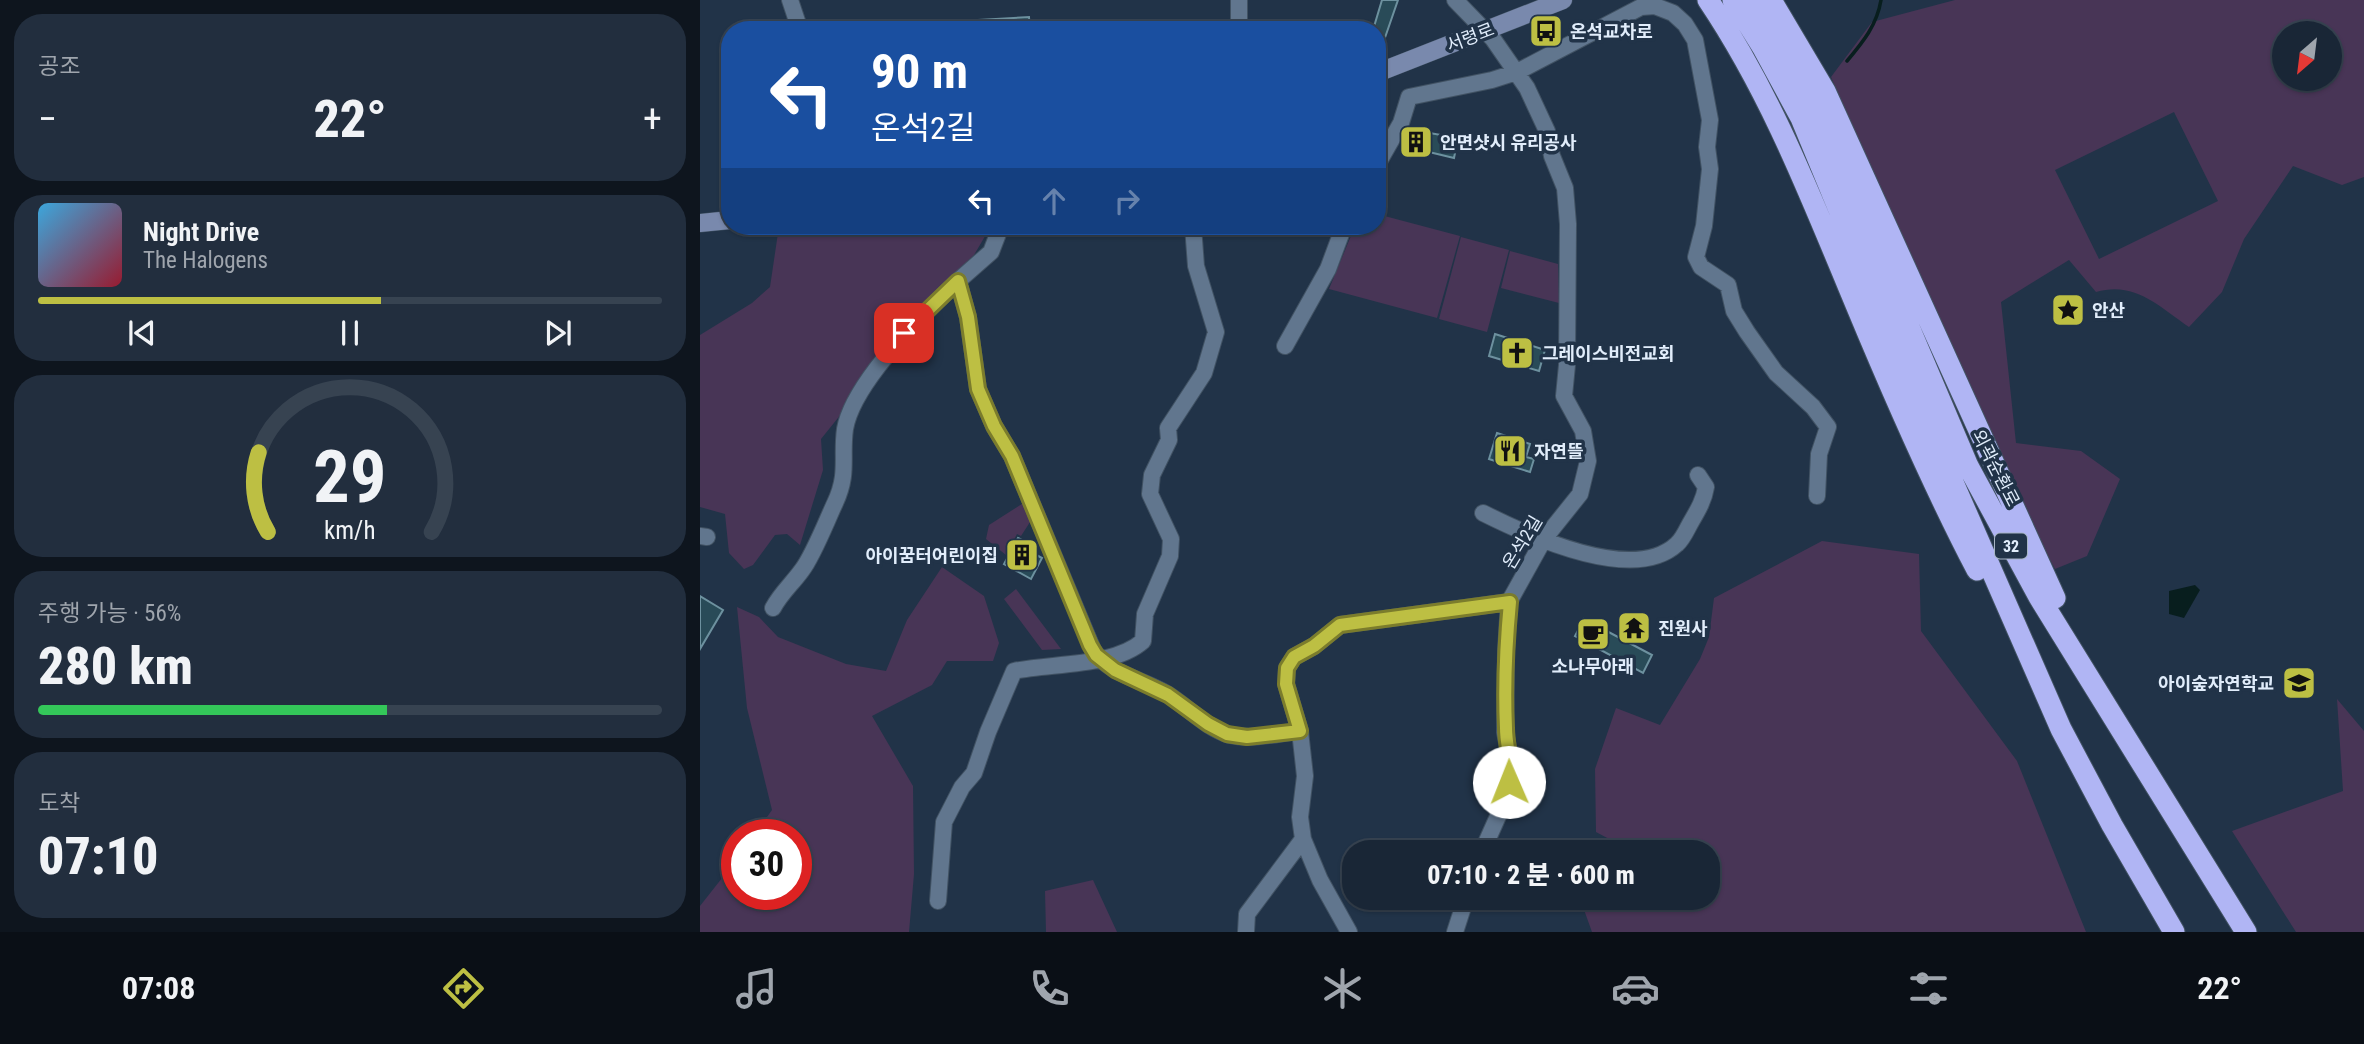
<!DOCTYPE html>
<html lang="ko">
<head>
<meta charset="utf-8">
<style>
	:root { --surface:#192636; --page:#222e3e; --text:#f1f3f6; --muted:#9fa5ad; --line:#374351; --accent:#bdbf43 }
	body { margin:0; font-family:"Roboto Condensed","Noto Sans KR",sans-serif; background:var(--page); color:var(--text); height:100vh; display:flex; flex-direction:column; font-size:26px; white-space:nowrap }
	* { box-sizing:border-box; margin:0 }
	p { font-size:23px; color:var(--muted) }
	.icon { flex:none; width:38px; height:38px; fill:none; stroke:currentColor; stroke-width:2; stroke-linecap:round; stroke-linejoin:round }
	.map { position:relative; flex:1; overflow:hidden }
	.sheet { display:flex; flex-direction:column; gap:14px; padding:14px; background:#0e151e; width:700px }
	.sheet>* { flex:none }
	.banner { position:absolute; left:21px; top:21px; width:665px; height:214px; border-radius:28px; box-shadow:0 2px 5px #0004,0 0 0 2px var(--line); background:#1a4fa0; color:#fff; overflow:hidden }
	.needle { width:46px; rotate:208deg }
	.controls { position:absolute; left:1572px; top:21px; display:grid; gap:14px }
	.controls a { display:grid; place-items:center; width:70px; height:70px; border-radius:50%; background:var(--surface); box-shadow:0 2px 5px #0004,0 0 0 2px var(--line); font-size:35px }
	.speed { position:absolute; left:21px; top:819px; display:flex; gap:14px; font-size:35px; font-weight:700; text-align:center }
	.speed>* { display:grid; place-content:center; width:91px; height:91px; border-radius:50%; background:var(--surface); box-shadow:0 2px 5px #0004,0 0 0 2px var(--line); line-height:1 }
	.speed .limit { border:10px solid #d22; background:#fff; color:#111 }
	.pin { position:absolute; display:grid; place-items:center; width:60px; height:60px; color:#fff; margin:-30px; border-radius:14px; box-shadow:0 4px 10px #0006 }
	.me { position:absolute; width:77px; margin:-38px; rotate:359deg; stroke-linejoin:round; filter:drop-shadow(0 0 5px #0008) }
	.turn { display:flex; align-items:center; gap:24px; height:147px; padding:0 35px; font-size:32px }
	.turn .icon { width:91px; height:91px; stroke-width:2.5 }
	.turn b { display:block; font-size:49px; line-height:60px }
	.lanes { display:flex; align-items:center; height:66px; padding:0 35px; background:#0003; justify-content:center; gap:35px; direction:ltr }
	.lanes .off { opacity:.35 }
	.big { font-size:52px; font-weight:800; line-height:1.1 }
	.sheet .tile { flex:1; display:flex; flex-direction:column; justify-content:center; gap:10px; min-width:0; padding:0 24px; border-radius:28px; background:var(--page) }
	.sheet .dial { align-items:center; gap:0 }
	.dial svg { height:182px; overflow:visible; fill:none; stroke:var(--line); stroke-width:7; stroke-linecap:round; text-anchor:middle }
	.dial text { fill:var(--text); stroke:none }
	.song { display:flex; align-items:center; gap:21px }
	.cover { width:84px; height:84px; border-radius:10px; background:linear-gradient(135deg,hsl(200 70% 55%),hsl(350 70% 35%)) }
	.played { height:7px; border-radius:4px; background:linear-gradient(90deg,var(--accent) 55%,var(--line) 55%) }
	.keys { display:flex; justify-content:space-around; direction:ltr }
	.heat { display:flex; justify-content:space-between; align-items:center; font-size:38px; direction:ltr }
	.charge { height:10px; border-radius:5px; background:linear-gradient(90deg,#34c759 56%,var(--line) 0) }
	.trip { position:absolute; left:642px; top:840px; width:378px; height:70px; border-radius:28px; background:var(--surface); box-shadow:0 2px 5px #0004,0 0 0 2px var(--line); font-weight:800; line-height:70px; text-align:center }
	.dock { display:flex; height:112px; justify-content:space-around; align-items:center; background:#0a0f16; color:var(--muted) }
	.dock .icon { width:49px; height:49px }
	.dock .selected { color:var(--accent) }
	.dock b { font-size:32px; color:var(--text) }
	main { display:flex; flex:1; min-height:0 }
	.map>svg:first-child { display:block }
	.green { fill:#483556; fill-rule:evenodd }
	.water { fill:#081e1e }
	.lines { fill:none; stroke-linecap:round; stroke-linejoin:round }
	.stream { stroke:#081e1e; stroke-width:3.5 }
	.building { fill:#294b58; stroke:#6d919f; stroke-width:2 }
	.street-casing { stroke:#415263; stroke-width:18 }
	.secondary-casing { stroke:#415263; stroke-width:19 }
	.highway-casing { stroke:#415263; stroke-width:23 }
	.street { stroke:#61768e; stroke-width:16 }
	.secondary { stroke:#7989ad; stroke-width:18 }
	.highway { stroke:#b0b5f4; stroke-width:21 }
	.route-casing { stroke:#7b7c2c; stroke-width:18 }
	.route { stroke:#bdbf43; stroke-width:12 }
	.labels { text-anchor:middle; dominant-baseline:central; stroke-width:7; stroke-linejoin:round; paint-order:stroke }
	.shield { fill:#213348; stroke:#a7b5c5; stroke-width:2 }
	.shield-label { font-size:16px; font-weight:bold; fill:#e1edfb }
	.poi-label { font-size:18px; font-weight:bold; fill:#e1edfb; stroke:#213348; text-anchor:start }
	.street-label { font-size:18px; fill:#e1edfb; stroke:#213348 }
</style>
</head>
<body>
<main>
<section class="sheet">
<div class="tile"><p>공조</p>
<div class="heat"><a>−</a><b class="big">22°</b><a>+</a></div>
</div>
<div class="tile">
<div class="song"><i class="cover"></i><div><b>Night Drive</b><p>The Halogens</p></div></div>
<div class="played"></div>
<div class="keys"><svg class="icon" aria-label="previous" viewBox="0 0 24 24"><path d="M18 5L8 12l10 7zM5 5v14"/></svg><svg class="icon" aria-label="pause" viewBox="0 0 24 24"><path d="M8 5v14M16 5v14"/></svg><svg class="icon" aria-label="next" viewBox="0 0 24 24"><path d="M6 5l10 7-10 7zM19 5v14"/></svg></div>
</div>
<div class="tile dial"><svg viewBox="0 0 100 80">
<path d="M14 69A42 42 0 1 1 86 69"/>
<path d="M14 69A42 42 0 0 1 10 34" stroke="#bdbf43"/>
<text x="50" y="56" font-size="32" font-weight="700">29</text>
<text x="50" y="72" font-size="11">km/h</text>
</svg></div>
<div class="tile"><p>주행 가능 · 56%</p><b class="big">280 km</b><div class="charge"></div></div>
<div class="tile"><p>도착</p><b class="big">07:10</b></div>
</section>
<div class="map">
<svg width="1664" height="932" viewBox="0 0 1664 932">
	<rect width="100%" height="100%" fill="#213348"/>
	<path class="green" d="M 1255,0 L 1664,0 L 1664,177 L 1642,185 L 1593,166 L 1544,239 L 1522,292 L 1489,327 C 1458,306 1435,281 1396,292 L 1369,260 L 1301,302 L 1316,443 L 1381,451 L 1420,479 L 1387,556 L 1355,569 L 1286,443 L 1131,77 L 1172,22 ZM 1584,33 L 1629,33 L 1629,79 L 1584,79 ZM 1474,112 L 1518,201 L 1399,259 L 1355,170 Z
		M 677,214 L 760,236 L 737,318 L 629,289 L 655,226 L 677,226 Z
		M 113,226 L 291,226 L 274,255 L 227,299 L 190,339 L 146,408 L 121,439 L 123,470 L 100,545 L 87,534 L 75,535 L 53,565 L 44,569 L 29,553 L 25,514 L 0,507 L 0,335 L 52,303 L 70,287 L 78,233 Z
		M 761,237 L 809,250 L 787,332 L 739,319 Z
		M 810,251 L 858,264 L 859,303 L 801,288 Z
		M 325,502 L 332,519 L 321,536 L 317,534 L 306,555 L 286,539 L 289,525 Z
		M 1122,541 L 1219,554 L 1221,631 L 1317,761 L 1386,932 L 892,932 L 883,907 L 890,898 L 1008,898 L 1008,852 L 924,852 L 926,848 L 896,832 L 895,769 L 916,708 L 960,725 L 1000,659 L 1009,637 L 1014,598 Z
		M 242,567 L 284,596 L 299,643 L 293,661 L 247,661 L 232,685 L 172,716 L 213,786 L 214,874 L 209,932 L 0,932 L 0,906 L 37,859 L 37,894 L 96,894 L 96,835 L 54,835 L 72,810 L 47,708 L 37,607 L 59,617 L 78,637 L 146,664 L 186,671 L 207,620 Z
		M 316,589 L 361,649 L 342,650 L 304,599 Z
		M 1637,699 L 1664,731 L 1664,932 L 1596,932 L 1532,831 L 1643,791 Z
		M 393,880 L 417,932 L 346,932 L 345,891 Z"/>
	<path class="water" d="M 1495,585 L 1500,590 L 1484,618 L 1469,614 L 1469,591 Z"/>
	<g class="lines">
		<path class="stream" d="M 1147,61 C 1163,42 1177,25 1181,0"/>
	</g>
	<path class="building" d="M 682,0 L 698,0 L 679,55 L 677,30 L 673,30 Z
		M 329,17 L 330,30 L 261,30 L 261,21 Z
		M 724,132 L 758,138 L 754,158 L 708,147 L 710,134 L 723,136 Z
		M 795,334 L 845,350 L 839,371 L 789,356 Z
		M 797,433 L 830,444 L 826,457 L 834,459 L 830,472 L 789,459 Z
		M 318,538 L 332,545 L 329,551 L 342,558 L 331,579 L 304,564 Z
		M 0,596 L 23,610 L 0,649 Z
		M 884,619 L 952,655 L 943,673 L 875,636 Z"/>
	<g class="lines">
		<defs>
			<path id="street" d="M 90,0 L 100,30
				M 539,0 L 539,30
				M 677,165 L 701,123 L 709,97 L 792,80 L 817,72 L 941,7 L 955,6 L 973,13 L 985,24 L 995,40 L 1010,120 L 1007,147 L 1010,169 L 1004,226 L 996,257 L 1001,267 L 1028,285 L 1034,311 L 1047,332 L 1076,373 L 1113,407 L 1128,427 L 1119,454 L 1117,496
				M 301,226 L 291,252 L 258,281 L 268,317 L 278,389 L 294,426 L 312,456 L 393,650 C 410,675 442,679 467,694 C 488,707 506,728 530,735 C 552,740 578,733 600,731 L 586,684 L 587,668 L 594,657 L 614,646 L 640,625 L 809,602 L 844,539 L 880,494 L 888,461 L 883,431 L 864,396 L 867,365 L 868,224 L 865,188 L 852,156 L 847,131 L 827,88 L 793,39 L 755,0
				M 585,346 L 628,269 L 644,226
				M 783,513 C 827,535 933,585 977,544 C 983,539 987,529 991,522 C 998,510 1004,500 1006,487 L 998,475
				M 0,536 L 7,537
				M 73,608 C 81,593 92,584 102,570 C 113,556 127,520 135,503 C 149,473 141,458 145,429 C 153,382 224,313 258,281
				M 600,731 L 605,776 L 600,817 L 603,839 L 620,880 L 649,932
				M 782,852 L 803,805 L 812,768 L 805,732 L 806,651 L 809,602
				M 238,901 L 244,822 L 262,787 L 274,773 L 288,732 L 314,671 C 352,663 414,667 443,641 L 445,614 L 470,556 L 471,539 L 450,494 L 452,475 L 469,440 L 468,428 L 504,373 L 516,332 L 496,266 L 493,226
				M 546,932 L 547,914 L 603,839
				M 755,932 L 766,898"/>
			<path id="secondary" d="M 677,73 L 863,0
				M 0,223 L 30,220"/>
			<path id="highway" d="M 1008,0 C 1072,95 1112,200 1156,305 C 1193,394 1232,484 1277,570
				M 1033,0 L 1063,48 L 1101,118 L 1231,432 L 1361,729 L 1412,825 L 1474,932
				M 1054,0 L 1098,77 L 1142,169 L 1268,466 L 1339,597 L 1546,932
				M 1071,0 L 1125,91 L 1355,598"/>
		</defs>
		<use href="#street" class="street-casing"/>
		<use href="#secondary" class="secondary-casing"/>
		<use href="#highway" class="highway-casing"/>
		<use href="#street" class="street"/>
		<use href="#secondary" class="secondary"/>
		<use href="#highway" class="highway"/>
	</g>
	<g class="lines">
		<defs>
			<path id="route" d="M 204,333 L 258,281 L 268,317 L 278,389 L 294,426 L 312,456 L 390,645 L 396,655 L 415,670 L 468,695 L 508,724 L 527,734 L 547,737 L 600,731 L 586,684 L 587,668 L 594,657 L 614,646 L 640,625 L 810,602 C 806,644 804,686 806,728 C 806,747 813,763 809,782"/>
		</defs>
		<use href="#route" class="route-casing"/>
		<use href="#route" class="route"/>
	</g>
	<defs>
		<symbol id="bus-square" viewBox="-11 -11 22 22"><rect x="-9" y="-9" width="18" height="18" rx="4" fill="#bdbf43" stroke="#213348"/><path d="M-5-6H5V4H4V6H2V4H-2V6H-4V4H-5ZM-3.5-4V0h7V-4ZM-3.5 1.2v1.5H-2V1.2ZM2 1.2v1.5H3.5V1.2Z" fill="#111"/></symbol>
		<symbol id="building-square" viewBox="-11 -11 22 22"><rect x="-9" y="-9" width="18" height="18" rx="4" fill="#bdbf43" stroke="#213348"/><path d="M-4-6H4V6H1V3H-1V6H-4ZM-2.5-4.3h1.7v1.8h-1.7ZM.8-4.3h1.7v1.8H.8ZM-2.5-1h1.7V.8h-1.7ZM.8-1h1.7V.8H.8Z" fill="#111"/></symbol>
		<symbol id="sight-square" viewBox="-11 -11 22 22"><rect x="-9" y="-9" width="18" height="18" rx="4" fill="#bdbf43" stroke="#213348"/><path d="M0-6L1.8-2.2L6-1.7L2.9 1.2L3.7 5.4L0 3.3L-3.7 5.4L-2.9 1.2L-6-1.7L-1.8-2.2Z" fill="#111"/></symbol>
		<symbol id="church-square" viewBox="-11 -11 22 22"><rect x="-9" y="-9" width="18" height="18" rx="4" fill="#bdbf43" stroke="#213348"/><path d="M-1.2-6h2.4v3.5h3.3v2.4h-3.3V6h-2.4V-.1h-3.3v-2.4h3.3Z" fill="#111"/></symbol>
		<symbol id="restaurant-square" viewBox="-11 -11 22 22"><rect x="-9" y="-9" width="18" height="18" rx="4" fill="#bdbf43" stroke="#213348"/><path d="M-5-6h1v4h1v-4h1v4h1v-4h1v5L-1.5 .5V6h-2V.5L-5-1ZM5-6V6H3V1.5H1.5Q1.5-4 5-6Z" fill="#111"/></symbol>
		<symbol id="temple-square" viewBox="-11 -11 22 22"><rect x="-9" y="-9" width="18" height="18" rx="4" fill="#bdbf43" stroke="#213348"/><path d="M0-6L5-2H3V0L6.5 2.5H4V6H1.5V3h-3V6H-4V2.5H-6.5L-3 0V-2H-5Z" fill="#111"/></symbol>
		<symbol id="cafe-square" viewBox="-11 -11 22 22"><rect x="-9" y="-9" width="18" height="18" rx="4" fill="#bdbf43" stroke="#213348"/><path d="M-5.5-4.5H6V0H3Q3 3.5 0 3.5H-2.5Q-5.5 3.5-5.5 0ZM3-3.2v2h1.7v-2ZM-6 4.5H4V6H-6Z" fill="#111"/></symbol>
		<symbol id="school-square" viewBox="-11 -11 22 22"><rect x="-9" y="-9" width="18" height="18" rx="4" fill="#bdbf43" stroke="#213348"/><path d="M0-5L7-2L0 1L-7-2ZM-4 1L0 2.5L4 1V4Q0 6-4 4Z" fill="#111"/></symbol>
	</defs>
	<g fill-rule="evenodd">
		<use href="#bus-square" x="827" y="12" width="38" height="38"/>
		<use href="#building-square" x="697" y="123" width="38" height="38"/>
		<use href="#sight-square" x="1349" y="291" width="38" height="38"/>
		<use href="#church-square" x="798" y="334" width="38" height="38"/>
		<use href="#restaurant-square" x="791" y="432" width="38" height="38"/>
		<use href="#building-square" x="303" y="536" width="38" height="38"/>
		<use href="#temple-square" x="915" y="609" width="38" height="38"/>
		<use href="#cafe-square" x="874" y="615" width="38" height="38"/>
		<use href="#school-square" x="1580" y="664" width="38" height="38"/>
	</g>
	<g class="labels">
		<rect class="shield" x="1295" y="533.5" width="32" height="25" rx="5"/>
		<g class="shield-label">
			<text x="1311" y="546">32</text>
		</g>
		<g class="poi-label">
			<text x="870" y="31">온석교차로</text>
			<text x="740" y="142">안면샷시 유리공사</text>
			<text x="1392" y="310">안산</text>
			<text x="842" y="353">그레이스비전교회</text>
			<text x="834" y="451">자연뜰</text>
			<text x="298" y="555" text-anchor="end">아이꿈터어린이집</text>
			<text x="958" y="628">진원사</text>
			<text x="893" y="666" text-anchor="middle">소나무아래</text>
			<text x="1574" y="683" text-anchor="end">아이숲자연학교</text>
		</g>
		<g class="street-label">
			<text transform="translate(770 37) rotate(-21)">서령로</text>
			<text transform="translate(1296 468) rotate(63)">외곽순환로</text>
			<text transform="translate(822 542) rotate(-59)">온석2길</text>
		</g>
	</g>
</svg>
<div class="controls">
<a><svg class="needle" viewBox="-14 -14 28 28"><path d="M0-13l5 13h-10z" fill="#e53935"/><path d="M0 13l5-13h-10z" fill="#9fa5ad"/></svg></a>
</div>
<div class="speed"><div class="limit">30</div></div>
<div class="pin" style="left:204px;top:333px;background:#d93025"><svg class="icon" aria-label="arrive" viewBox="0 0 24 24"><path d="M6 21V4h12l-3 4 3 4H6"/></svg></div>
<svg class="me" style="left:809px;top:782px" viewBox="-20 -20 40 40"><circle r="19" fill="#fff"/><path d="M0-13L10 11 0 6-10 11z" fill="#bdbf43"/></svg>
<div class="trip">07:10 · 2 분 · 600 m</div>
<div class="banner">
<div class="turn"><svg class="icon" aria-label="left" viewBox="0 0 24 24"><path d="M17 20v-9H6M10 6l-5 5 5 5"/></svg><div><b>90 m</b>온석2길</div></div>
<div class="lanes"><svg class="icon" aria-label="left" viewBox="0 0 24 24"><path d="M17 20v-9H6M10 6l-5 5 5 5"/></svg><svg class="icon off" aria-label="ahead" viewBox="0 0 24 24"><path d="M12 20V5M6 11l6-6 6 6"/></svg><svg class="icon off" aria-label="right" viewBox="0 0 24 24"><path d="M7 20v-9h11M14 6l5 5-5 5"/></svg></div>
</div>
</div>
</main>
<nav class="dock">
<b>07:08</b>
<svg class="icon selected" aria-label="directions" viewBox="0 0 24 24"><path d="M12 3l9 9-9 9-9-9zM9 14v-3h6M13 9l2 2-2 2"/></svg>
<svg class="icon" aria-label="music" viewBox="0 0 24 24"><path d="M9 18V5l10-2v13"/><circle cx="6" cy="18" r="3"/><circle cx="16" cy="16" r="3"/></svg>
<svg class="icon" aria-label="phone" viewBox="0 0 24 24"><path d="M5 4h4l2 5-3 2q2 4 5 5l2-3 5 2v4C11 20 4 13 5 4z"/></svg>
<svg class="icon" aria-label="climate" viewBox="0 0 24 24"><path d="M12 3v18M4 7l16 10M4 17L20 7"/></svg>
<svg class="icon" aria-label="car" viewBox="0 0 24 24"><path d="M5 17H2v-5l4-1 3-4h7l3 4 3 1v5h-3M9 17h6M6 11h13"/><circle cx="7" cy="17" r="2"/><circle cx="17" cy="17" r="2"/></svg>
<svg class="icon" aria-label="filters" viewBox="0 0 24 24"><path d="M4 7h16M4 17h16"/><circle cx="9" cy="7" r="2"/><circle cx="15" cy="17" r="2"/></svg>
<b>22°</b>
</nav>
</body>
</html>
